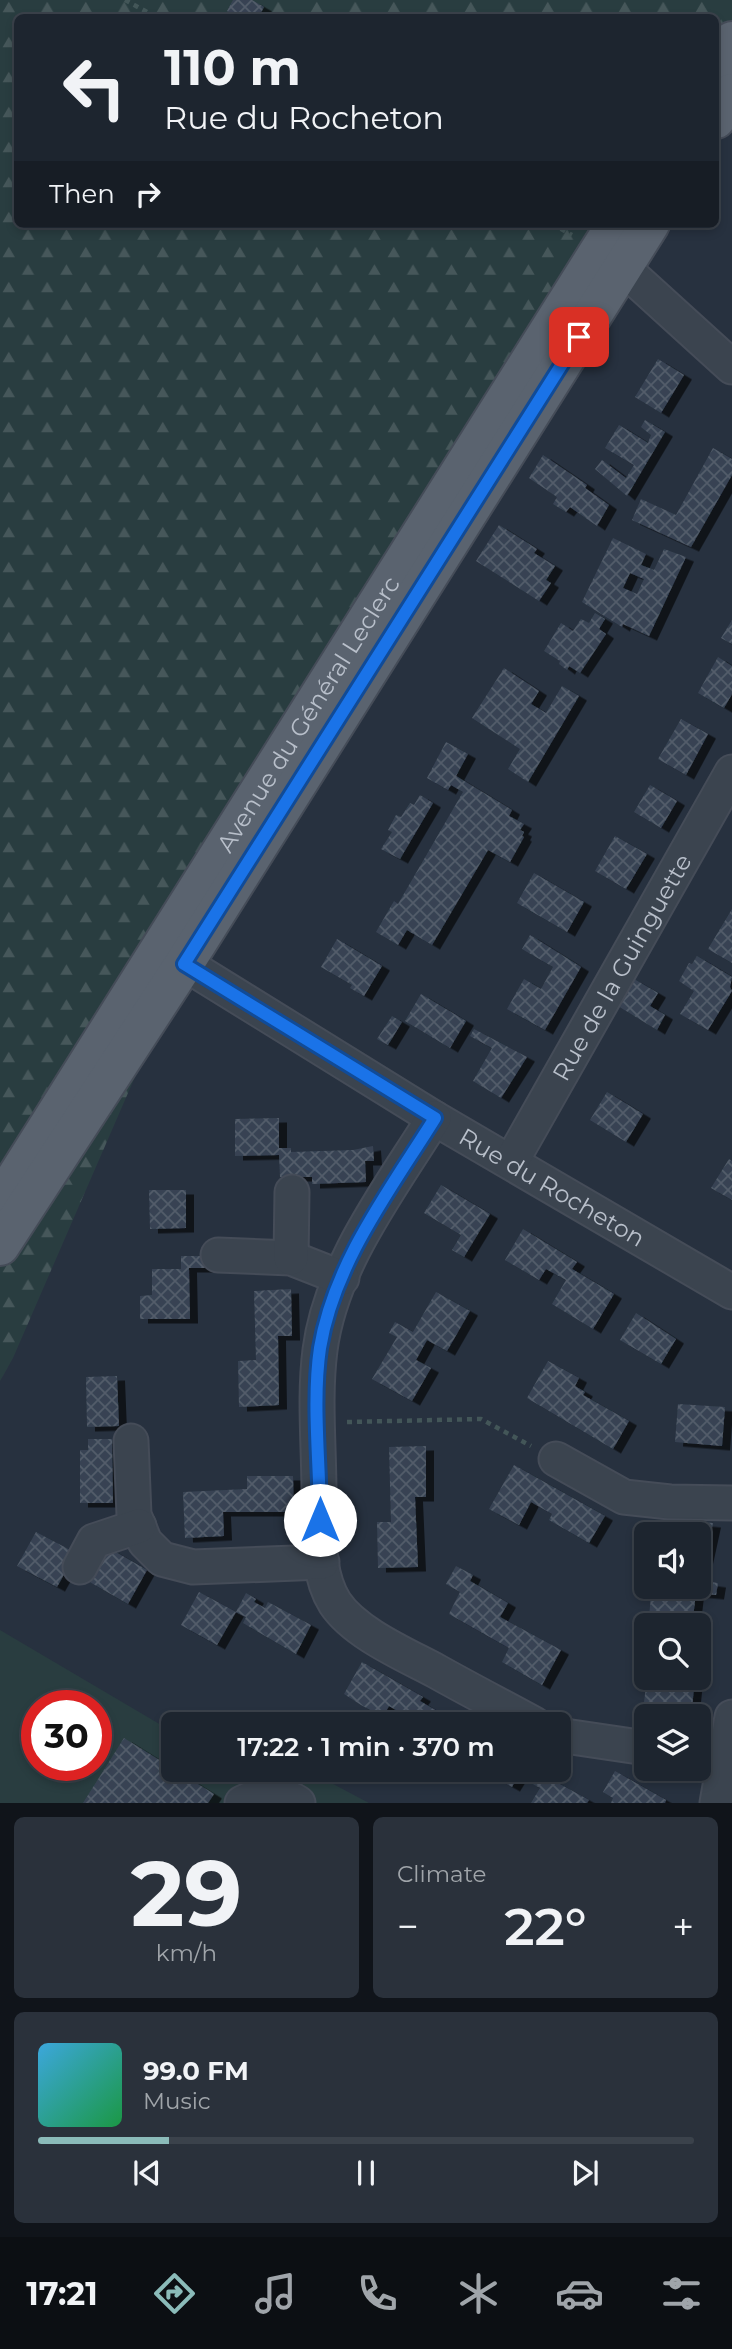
<!DOCTYPE html>
<html lang="en">
<head>
<meta charset="utf-8">
<style>
	:root { --surface:#1d252f; --page:#2a313b; --text:#f1f3f6; --muted:#a0a5aa; --line:#3b424b; --accent:#8bbbb9 }
	body { margin:0; font-family:Montserrat,sans-serif; background:var(--page); color:var(--text); height:100vh; display:flex; flex-direction:column; font-size:26px; white-space:nowrap }
	* { box-sizing:border-box; margin:0 }
	p { font-size:23px; color:var(--muted) }
	.icon { flex:none; width:38px; height:38px; fill:none; stroke:currentColor; stroke-width:2; stroke-linecap:round; stroke-linejoin:round }
	.map { position:relative; height:1803px; overflow:hidden }
	.sheet { display:flex; flex-direction:column; gap:14px; padding:14px; background:#10141a; flex:1 }
	.sheet>* { flex:none }
	.hud { position:absolute; left:14px; top:14px; width:705px; height:214px; border-radius:10px; box-shadow:0 4px 10px #0003,0 0 0 2px var(--line); background:#1d252f; color:var(--text); overflow:hidden }
	.controls { position:absolute; left:634px; top:1522px; display:grid; gap:14px }
	.controls a { display:grid; place-items:center; width:77px; height:77px; border-radius:10px; background:var(--surface); box-shadow:0 4px 10px #0003,0 0 0 2px var(--line); font-size:35px }
	.speed { position:absolute; left:21px; top:1690px; display:flex; gap:14px; font-size:35px; font-weight:700; text-align:center }
	.speed>* { display:grid; place-content:center; width:91px; height:91px; border-radius:50%; background:var(--surface); box-shadow:0 4px 10px #0003,0 0 0 2px var(--line); line-height:1 }
	.speed .limit { border:10px solid #d22; background:#fff; color:#111 }
	.pin { position:absolute; display:grid; place-items:center; width:60px; height:60px; color:#fff; margin:-30px; border-radius:14px; box-shadow:0 4px 10px #0006 }
	.me { position:absolute; width:77px; margin:-38px; rotate:0deg; stroke-linejoin:round; filter:drop-shadow(0 0 5px #0008) }
	.turn { display:flex; align-items:center; gap:24px; height:147px; padding:0 35px; font-size:32px }
	.turn .icon { width:91px; height:91px; stroke-width:2.5 }
	.turn b { display:block; font-size:49px; line-height:60px }
	.then { display:flex; align-items:center; height:66px; padding:0 35px; background:#0003; gap:14px; font-size:26px }
	.big { font-size:52px; font-weight:600; line-height:1.1 }
	.sheet .card { flex:1; display:flex; flex-direction:column; justify-content:center; gap:10px; min-width:0; padding:0 24px; border-radius:10px; background:var(--page) }
	.sheet .dial { align-items:center; gap:0 }
	.dial b { font-size:91px; line-height:1 }
	.song { display:flex; align-items:center; gap:21px }
	.cover { width:84px; height:84px; border-radius:10px; background:linear-gradient(135deg,hsl(200 70% 55%),hsl(140 70% 35%)) }
	.played { height:7px; border-radius:4px; background:linear-gradient(90deg,var(--accent) 20%,var(--line) 20%) }
	.keys { display:flex; justify-content:space-around; direction:ltr }
	.heat { display:flex; justify-content:space-between; align-items:center; font-size:38px; direction:ltr }
	.sheet .tiles { flex:1; display:grid; gap:14px; grid-template-columns:1fr 1fr }
	.card:last-child { grid-column:span 2 }
	.trip { position:absolute; left:161px; top:1712px; width:410px; height:70px; border-radius:10px; background:var(--surface); box-shadow:0 4px 10px #0003,0 0 0 2px var(--line); font-weight:600; line-height:70px; text-align:center }
	.tabs { display:flex; height:112px; justify-content:space-around; align-items:center; background:#0c0f13; color:var(--muted) }
	.tabs .icon { width:49px; height:49px }
	.tabs .current { color:var(--accent) }
	.tabs b { font-size:32px; color:var(--text) }
	.map>svg:first-child { display:block }
	.forest { fill:url(#forest-firs) }
	.pitch { fill:#293d40; fill-rule:evenodd }
	.building { fill:url(#building-cross-hatch); fill-rule:evenodd; filter:url(#shadow) }
	.lines { fill:none; stroke-linecap:round; stroke-linejoin:round }
	.minor-casing { stroke:#454c58; stroke-width:37 }
	.major-casing { stroke:#454c58; stroke-width:42 }
	.path { stroke:#435658; stroke-width:4.5; stroke-dasharray:5 5; stroke-linecap:butt }
	.minor { stroke:#3b444f; stroke-width:33 }
	.major { stroke:#5a636f; stroke-width:38 }
	.route-casing { stroke:#114b97; stroke-width:18 }
	.route { stroke:#1a73e8; stroke-width:12 }
	.labels { text-anchor:middle; dominant-baseline:central; stroke-width:7; stroke-linejoin:round; paint-order:stroke }
	.street-label { font-size:24px; fill:#b8bfca; stroke:#202834 }
</style>
</head>
<body>
<div class="map">
<svg width="732" height="1803" viewBox="0 0 732 1803">
	<defs>
		<pattern id="forest-firs" width="22" height="20" patternUnits="userSpaceOnUse" patternTransform="scale(1.75)"><rect width="22" height="20" fill="#293d40"/><path d="M5 1l3.5 6h-7zM16 11l3.5 6h-7z" fill="#46575a"/></pattern>
		<pattern id="building-cross-hatch" width="8" height="8" patternUnits="userSpaceOnUse" patternTransform="scale(1.75)"><rect width="8" height="8" fill="#374353"/><path d="M0 0l8 8M0 8l8-8" fill="none" stroke="#525c6a"/></pattern>
		<filter id="shadow"><feDropShadow dx="8" dy="4.5" stdDeviation="0" flood-color="#0009"/></filter>
	</defs>
	<rect width="100%" height="100%" fill="#27313f"/>
	<path class="forest" d="M 0,0 L 732,0 L 732,41 L 716,66 L 716,18 L 18,18 L 18,224 L 616,224 L 0,1203 Z
		M 184,964 L 13,1358 L 0,1381 L 0,1257 Z"/>
	<path class="pitch" d="M 0,1630 L 173,1732 L 173,1769 L 305,1769 L 369,1803 L 0,1803 ZM 37,1706 L 96,1706 L 96,1766 L 37,1766 Z"/>
	<path class="building" d="M 233,0 L 252,0 L 264,7 L 258,18 L 237,18 L 227,11 Z
		M 658,359 L 684,375 L 661,413 L 635,397 Z
		M 645,420 L 665,432 L 627,496 L 595,469 L 602,460 L 626,478 L 634,465 L 605,448 L 619,425 L 648,443 L 651,435 L 641,427 Z
		M 713,448 L 732,459 L 732,475 L 691,547 L 632,520 L 641,499 L 676,515 Z
		M 543,455 L 587,485 L 585,488 L 609,505 L 597,526 L 570,507 L 566,512 L 553,504 L 557,497 L 529,478 Z
		M 499,525 L 537,549 L 534,553 L 555,566 L 546,580 L 551,583 L 539,601 L 476,561 Z
		M 613,538 L 646,554 L 641,565 L 654,570 L 664,549 L 686,557 L 649,636 L 623,624 L 622,627 L 582,602 ZM 630,573 L 644,579 L 637,594 L 623,588 Z
		M 595,613 L 605,619 L 599,629 L 606,634 L 580,673 L 569,666 L 567,670 L 559,664 L 560,661 L 544,651 L 561,623 L 573,631 L 581,619 L 589,623 Z
		M 732,620 L 732,644 L 721,638 Z
		M 718,657 L 732,666 L 732,694 L 724,708 L 698,693 Z
		M 504,668 L 539,691 L 531,704 L 546,713 L 562,686 L 579,696 L 528,782 L 508,769 L 520,749 L 472,718 Z
		M 681,719 L 708,734 L 686,775 L 658,759 Z
		M 446,742 L 468,754 L 456,776 L 512,810 L 509,816 L 524,824 L 520,830 L 524,832 L 522,836 L 524,837 L 510,862 L 488,850 L 432,945 L 407,930 L 398,945 L 376,932 L 394,901 L 398,904 L 463,792 L 451,785 L 448,790 L 427,778 Z
		M 650,785 L 677,801 L 661,828 L 634,812 Z
		M 420,795 L 433,803 L 400,859 L 381,849 L 392,832 L 388,830 L 396,815 L 401,817 L 410,803 L 414,805 Z
		M 615,836 L 647,854 L 626,889 L 595,871 Z
		M 534,873 L 584,902 L 567,932 L 517,903 Z
		M 732,909 L 732,963 L 708,949 Z
		M 530,935 L 581,967 L 545,1030 L 507,1009 L 524,979 L 541,989 L 553,967 L 522,949 Z
		M 337,939 L 382,966 L 364,996 L 350,988 L 352,985 L 321,967 Z
		M 697,956 L 732,977 L 730,987 L 732,991 L 708,1030 L 680,1014 L 694,991 L 679,981 L 689,963 L 692,964 Z
		M 634,979 L 658,993 L 650,1006 L 665,1015 L 657,1030 L 618,1006 Z
		M 421,994 L 466,1021 L 450,1048 L 405,1021 Z
		M 392,1016 L 402,1022 L 388,1045 L 377,1039 Z
		M 474,1029 L 527,1057 L 501,1098 L 473,1081 L 492,1048 L 470,1036 Z
		M 607,1092 L 643,1114 L 626,1142 L 590,1120 Z
		M 279,1118 L 279,1148 L 291,1148 L 291,1152 L 353,1150 L 373,1146 L 374,1161 L 365,1161 L 366,1182 L 312,1184 L 312,1177 L 280,1177 L 279,1155 L 235,1156 L 235,1119 Z
		M 729,1159 L 732,1161 L 732,1200 L 711,1188 Z
		M 441,1185 L 490,1214 L 464,1257 L 452,1250 L 461,1235 L 424,1213 Z
		M 149,1190 L 186,1190 L 186,1228 L 150,1229 Z
		M 523,1229 L 577,1262 L 572,1269 L 614,1294 L 593,1329 L 552,1304 L 566,1280 L 546,1269 L 539,1280 L 505,1260 Z
		M 181,1256 L 207,1256 L 207,1268 L 189,1268 L 190,1319 L 140,1319 L 140,1296 L 152,1295 L 152,1269 L 181,1269 Z
		M 291,1289 L 292,1336 L 278,1336 L 279,1405 L 239,1407 L 238,1361 L 256,1360 L 254,1291 Z
		M 436,1292 L 470,1311 L 447,1351 L 427,1340 L 416,1360 L 431,1368 L 412,1401 L 372,1379 L 397,1337 L 389,1333 L 395,1322 L 413,1332 Z
		M 636,1313 L 676,1339 L 661,1364 L 620,1340 Z
		M 548,1361 L 579,1378 L 575,1386 L 585,1392 L 583,1395 L 629,1421 L 613,1449 L 527,1398 Z
		M 117,1376 L 119,1426 L 87,1427 L 86,1377 Z
		M 678,1404 L 725,1407 L 722,1446 L 675,1442 Z
		M 88,1439 L 112,1439 L 113,1503 L 80,1503 L 80,1450 L 88,1450 Z
		M 426,1446 L 426,1497 L 415,1497 L 418,1567 L 378,1568 L 377,1522 L 391,1522 L 389,1447 Z
		M 514,1465 L 605,1516 L 589,1543 L 549,1520 L 552,1514 L 531,1502 L 519,1525 L 489,1509 Z
		M 247,1476 L 293,1476 L 294,1512 L 223,1512 L 224,1536 L 185,1538 L 183,1492 L 247,1489 Z
		M 677,1520 L 713,1523 L 703,1569 L 705,1569 L 704,1581 L 718,1583 L 716,1595 L 696,1593 L 692,1626 L 648,1626 L 652,1587 L 698,1587 L 698,1535 L 676,1535 Z
		M 36,1532 L 76,1553 L 57,1587 L 17,1566 Z
		M 107,1547 L 147,1570 L 128,1604 L 88,1581 Z
		M 456,1566 L 473,1575 L 470,1581 L 508,1603 L 500,1617 L 561,1650 L 542,1685 L 502,1662 L 509,1648 L 449,1614 L 460,1592 L 446,1584 Z
		M 199,1592 L 236,1612 L 217,1645 L 181,1625 Z
		M 246,1593 L 256,1599 L 254,1602 L 265,1608 L 268,1602 L 311,1625 L 296,1654 L 243,1623 L 246,1617 L 236,1612 Z
		M 362,1662 L 423,1697 L 420,1701 L 459,1724 L 407,1724 L 410,1718 L 389,1706 L 383,1717 L 361,1705 L 344,1694 Z
		M 647,1678 L 695,1678 L 692,1708 L 644,1702 Z
		M 124,1738 L 214,1794 L 208,1803 L 83,1803 Z
		M 480,1769 L 523,1769 L 512,1787 Z
		M 536,1769 L 552,1769 L 547,1777 L 589,1800 L 587,1803 L 531,1803 L 540,1788 L 529,1782 Z
		M 615,1771 L 666,1800 L 665,1803 L 611,1803 L 613,1798 L 603,1792 Z"/>
	<g class="lines">
		<defs>
			<g id="minor">
				<path d="M 623,268 L 732,367"/>
				<path id="s1" d="M 161,949 L 434,1118 L 732,1292"/>
				<path d="M 434,1118 C 390,1189 331,1265 320,1350 C 314,1397 319,1446 319,1494 C 320,1530 315,1571 335,1603 C 355,1633 404,1654 436,1671 C 468,1689 501,1706 534,1724"/>
				<path id="s2" d="M 511,1162 L 732,772"/>
				<path d="M 218,1255 L 291,1258 L 342,1278"/>
				<path d="M 291,1258 L 292,1192"/>
				<path d="M 131,1441 L 134,1515 L 145,1542 L 162,1559 L 193,1567 L 322,1562"/>
				<path d="M 556,1459 L 624,1497 L 670,1502 L 732,1503"/>
				<path d="M 80,1567 L 94,1541 L 139,1526"/>
				<path d="M 558,1735 L 646,1748"/>
				<path d="M 242,1803 L 255,1797 L 293,1800 L 298,1803"/>
				<path d="M 717,1803 L 732,1717"/>
			</g>
			<g id="major">
				<path d="M 716,66 L 732,41"/>
				<path d="M 716,119 L 732,93"/>
				<path id="s3" d="M 3,1198 L 616,224"/>
				<path d="M 0,1246 L 184,964 L 650,224"/>
			</g>
		</defs>
		<use href="#minor" class="minor-casing"/>
		<use href="#major" class="major-casing"/>
		<path class="path" d="M 125,0 L 158,18
			M 552,224 L 572,235
			M 347,1422 L 481,1419 L 531,1446"/>
		<use href="#minor" class="minor"/>
		<use href="#major" class="major"/>
	</g>
	<g class="lines">
		<defs>
			<path id="route" d="M 320,1520 C 320,1465 312,1402 320,1348 C 334,1263 390,1190 435,1118 L 184,964 L 579,337"/>
		</defs>
		<use href="#route" class="route-casing"/>
		<use href="#route" class="route"/>
	</g>
	<g class="labels">
		<g class="street-label">
			<text stroke="none"><textPath href="#s3" startOffset="572">Avenue du Général Leclerc</textPath></text>
			<text stroke="none"><textPath href="#s2" startOffset="224">Rue de la Guinguette</textPath></text>
			<text stroke="none"><textPath href="#s1" startOffset="458">Rue du Rocheton</textPath></text>
		</g>
	</g>
</svg>
<div class="controls">
<a><svg class="icon" aria-label="sound" viewBox="0 0 24 24"><path d="M4 9h4l5-4v14l-5-4H4zM17 9q2 3 0 6"/></svg></a>
<a><svg class="icon" aria-label="search" viewBox="0 0 24 24"><circle cx="10" cy="10" r="6"/><path d="M15 15l6 6"/></svg></a>
<a><svg class="icon" aria-label="layers" viewBox="0 0 24 24"><path d="M12 4l9 5-9 5-9-5zM3 14l9 5 9-5"/></svg></a>
</div>
<div class="speed"><div class="limit">30</div></div>
<div class="pin" style="left:579px;top:337px;background:#d93025"><svg class="icon" aria-label="arrive" viewBox="0 0 24 24"><path d="M6 21V4h12l-3 4 3 4H6"/></svg></div>
<svg class="me" style="left:320px;top:1520px" viewBox="-20 -20 40 40"><circle r="19" fill="#fff"/><path d="M0-13L10 11 0 6-10 11z" fill="#1a73e8"/></svg>
<div class="trip">17:22 · 1 min · 370 m</div>
<div class="hud">
<div class="turn"><svg class="icon" aria-label="left" viewBox="0 0 24 24"><path d="M17 20v-9H6M10 6l-5 5 5 5"/></svg><div><b>110 m</b>Rue du Rocheton</div></div>
<div class="then">Then<svg class="icon" aria-label="right" viewBox="0 0 24 24"><path d="M7 20v-9h11M14 6l5 5-5 5"/></svg></div>
</div>
</div>
<section class="sheet">
<div class="tiles">
<div class="card dial"><b>29</b><p>km/h</p></div>
<div class="card"><p>Climate</p>
<div class="heat"><a>−</a><b class="big">22°</b><a>+</a></div>
</div>
<div class="card">
<div class="song"><i class="cover"></i><div><b>99.0 FM</b><p>Music</p></div></div>
<div class="played"></div>
<div class="keys"><svg class="icon" aria-label="previous" viewBox="0 0 24 24"><path d="M18 5L8 12l10 7zM5 5v14"/></svg><svg class="icon" aria-label="pause" viewBox="0 0 24 24"><path d="M8 5v14M16 5v14"/></svg><svg class="icon" aria-label="next" viewBox="0 0 24 24"><path d="M6 5l10 7-10 7zM19 5v14"/></svg></div>
</div>
</div>
</section>
<nav class="tabs">
<b>17:21</b>
<svg class="icon current" aria-label="directions" viewBox="0 0 24 24"><path d="M12 3l9 9-9 9-9-9zM9 14v-3h6M13 9l2 2-2 2"/></svg>
<svg class="icon" aria-label="music" viewBox="0 0 24 24"><path d="M9 18V5l10-2v13"/><circle cx="6" cy="18" r="3"/><circle cx="16" cy="16" r="3"/></svg>
<svg class="icon" aria-label="phone" viewBox="0 0 24 24"><path d="M5 4h4l2 5-3 2q2 4 5 5l2-3 5 2v4C11 20 4 13 5 4z"/></svg>
<svg class="icon" aria-label="climate" viewBox="0 0 24 24"><path d="M12 3v18M4 7l16 10M4 17L20 7"/></svg>
<svg class="icon" aria-label="car" viewBox="0 0 24 24"><path d="M5 17H2v-5l4-1 3-4h7l3 4 3 1v5h-3M9 17h6M6 11h13"/><circle cx="7" cy="17" r="2"/><circle cx="17" cy="17" r="2"/></svg>
<svg class="icon" aria-label="filters" viewBox="0 0 24 24"><path d="M4 7h16M4 17h16"/><circle cx="9" cy="7" r="2"/><circle cx="15" cy="17" r="2"/></svg>
</nav>
</body>
</html>
